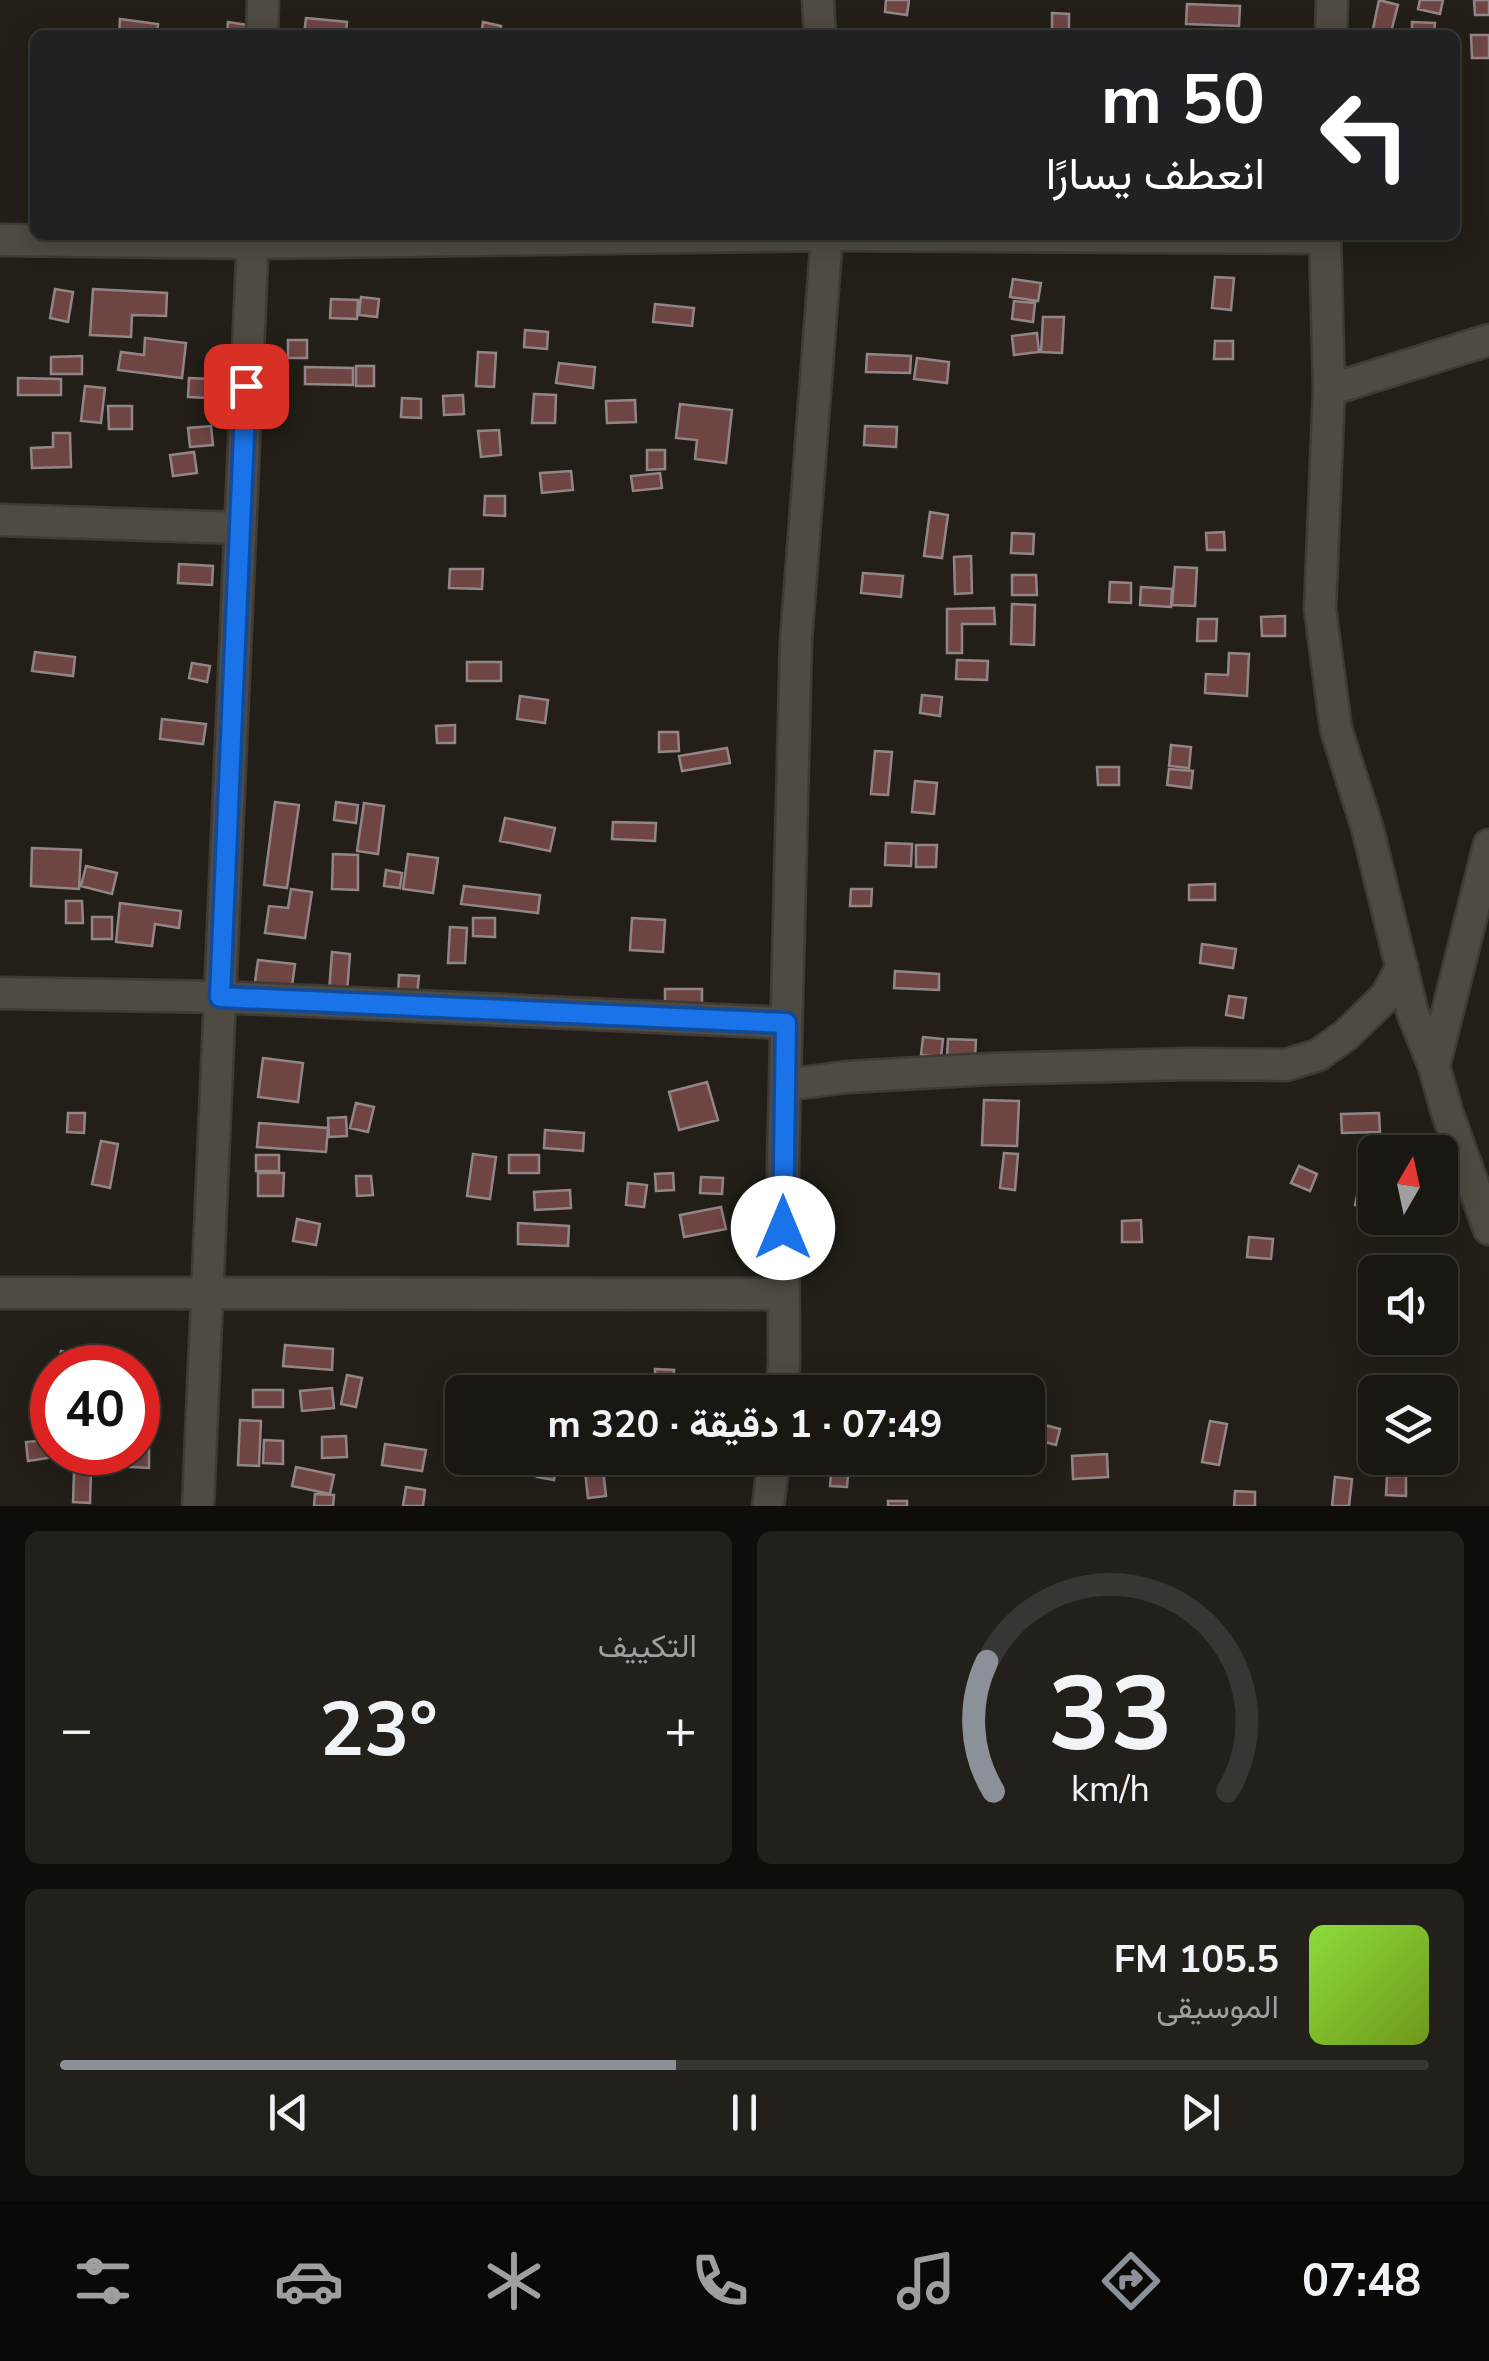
<!DOCTYPE html>
<html lang="ar">
<head>
<meta charset="utf-8">
<style>
	:root { --surface:#1a1712; --page:#23201b; --text:#f1f3f6; --muted:#9f9f9f; --line:#383632; --accent:#8c9099 }
	body { margin:0; font-family:"Nunito Sans",Vazirmatn,sans-serif; background:var(--page); color:var(--text); direction:rtl; height:100vh; display:flex; flex-direction:column; font-size:38px; white-space:nowrap }
	* { box-sizing:border-box; margin:0 }
	p { font-size:32px; color:var(--muted) }
	.icon { flex:none; width:55px; height:55px; fill:none; stroke:currentColor; stroke-width:2; stroke-linecap:round; stroke-linejoin:round }
	.map { position:relative; height:1506px; overflow:hidden; direction:ltr }
	.side { display:flex; flex-direction:column; gap:25px; padding:25px; background:#0e0d0a; flex:1 }
	.side>* { flex:none }
	.guide { position:absolute; left:30px; top:30px; width:1430px; height:210px; border-radius:15px; box-shadow:0 5px 25px #0003,0 0 0 2px var(--line); direction:rtl; background:#202124; color:#fff; overflow:hidden }
	.needle { width:65px; rotate:9deg }
	.buttons { position:absolute; left:1358px; top:1135px; display:grid; gap:20px }
	.buttons a { display:grid; place-items:center; width:100px; height:100px; border-radius:15px; background:var(--surface); box-shadow:0 5px 25px #0003,0 0 0 2px var(--line); font-size:50px }
	.speed { position:absolute; left:30px; top:1345px; display:flex; gap:20px; font-size:50px; font-weight:700; text-align:center }
	.speed>* { display:grid; place-content:center; width:130px; height:130px; border-radius:50%; background:var(--surface); box-shadow:0 5px 25px #0003,0 0 0 2px var(--line); line-height:1 }
	.speed .limit { border:15px solid #d22; background:#fff; color:#111 }
	.pin { position:absolute; display:grid; place-items:center; width:85px; height:85px; color:#fff; margin:-42px; border-radius:20px; box-shadow:0 5px 15px #0006 }
	.me { position:absolute; width:110px; margin:-55px; rotate:0deg; stroke-linejoin:round; filter:drop-shadow(0 0 8px #0008) }
	.turn { display:flex; align-items:center; gap:35px; height:210px; padding:0 30px; font-size:45px }
	.turn .icon { width:130px; height:130px; stroke-width:2.5 }
	.turn b { display:block; font-size:70px; line-height:85px }
	.big { font-size:75px; font-weight:700; line-height:1.1 }
	.side .widget { flex:1; display:flex; flex-direction:column; justify-content:center; gap:15px; min-width:0; padding:0 35px; border-radius:15px; background:var(--page) }
	.side .dial { align-items:center; gap:0 }
	.dial svg { height:260px; overflow:visible; fill:none; stroke:var(--line); stroke-width:7; stroke-linecap:round; text-anchor:middle }
	.dial text { fill:var(--text); stroke:none }
	.song { display:flex; align-items:center; gap:30px }
	.cover { width:120px; height:120px; border-radius:15px; background:linear-gradient(135deg,hsl(90 70% 55%),hsl(80 70% 35%)) }
	.played { height:10px; border-radius:5px; background:linear-gradient(90deg,var(--accent) 45%,var(--line) 45%) }
	.keys { display:flex; justify-content:space-around; direction:ltr }
	.heat { display:flex; justify-content:space-between; align-items:center; font-size:55px; direction:ltr }
	.side .tiles { flex:1; display:grid; gap:25px; grid-template-columns:1fr 1fr }
	.widget:last-child { grid-column:span 2 }
	.trip { position:absolute; left:445px; top:1375px; width:600px; height:100px; border-radius:15px; background:var(--surface); box-shadow:0 5px 25px #0003,0 0 0 2px var(--line); font-weight:700; line-height:100px; text-align:center; direction:rtl }
	.tabs { display:flex; height:160px; justify-content:space-around; align-items:center; background:#0a0907; color:var(--muted) }
	.tabs .icon { width:70px; height:70px }
	.tabs .current { color:var(--accent) }
	.tabs b { font-size:45px; color:var(--text) }
	.map>svg:first-child { display:block }
	.building { fill:#6f4544; stroke:#918685; stroke-width:2.5 }
	.lines { fill:none; stroke-linecap:round; stroke-linejoin:round }
	.minor-casing { stroke:#3e3b36; stroke-width:35 }
	.minor { stroke:#4f4b43; stroke-width:30 }
	.route-casing { stroke:#114b97; stroke-width:25 }
	.route { stroke:#1a73e8; stroke-width:18 }
</style>
</head>
<body>
<div class="map">
<svg width="1489" height="1506" viewBox="0 0 1489 1506">
	<rect width="100%" height="100%" fill="#231f18"/>
	<path class="building" d="M 886,0 L 909,0 L 907,15 L 885,12 Z
		M 1379,0 L 1398,5 L 1391,32 L 1373,29 Z
		M 1420,0 L 1443,0 L 1440,14 L 1418,9 Z
		M 1474,0 L 1489,0 L 1489,15 L 1475,15 Z
		M 1187,4 L 1240,6 L 1239,26 L 1186,24 Z
		M 1052,13 L 1069,14 L 1069,35 L 1052,35 Z
		M 306,18 L 347,22 L 346,35 L 304,35 Z
		M 120,19 L 158,24 L 157,35 L 119,35 Z
		M 228,22 L 248,25 L 246,35 L 227,35 Z
		M 483,22 L 501,26 L 499,35 L 481,35 Z
		M 1412,22 L 1435,23 L 1434,35 L 1412,35 Z
		M 1471,35 L 1489,35 L 1489,58 L 1472,58 Z
		M 1455,84 L 1460,84 L 1460,104 L 1455,104 Z
		M 1215,277 L 1234,278 L 1231,310 L 1212,308 Z
		M 1013,279 L 1041,283 L 1038,301 L 1010,297 Z
		M 55,289 L 73,292 L 68,322 L 50,318 Z
		M 93,289 L 167,293 L 166,316 L 132,315 L 131,337 L 90,335 Z
		M 361,297 L 379,299 L 377,317 L 359,315 Z
		M 331,299 L 358,300 L 357,319 L 330,318 Z
		M 1014,301 L 1035,303 L 1033,322 L 1012,319 Z
		M 655,304 L 694,308 L 692,326 L 653,322 Z
		M 1043,317 L 1064,317 L 1062,353 L 1041,352 Z
		M 525,330 L 548,332 L 547,349 L 524,347 Z
		M 1037,333 L 1039,352 L 1014,355 L 1012,336 Z
		M 145,338 L 186,343 L 182,378 L 118,370 L 121,352 L 144,355 Z
		M 288,340 L 307,340 L 307,358 L 288,358 Z
		M 1215,341 L 1233,341 L 1233,359 L 1214,359 Z
		M 478,352 L 496,353 L 494,387 L 476,386 Z
		M 867,354 L 911,356 L 910,373 L 866,372 Z
		M 82,356 L 82,374 L 51,374 L 51,357 Z
		M 917,358 L 949,362 L 947,383 L 914,379 Z
		M 559,363 L 595,367 L 593,388 L 556,383 Z
		M 356,366 L 374,366 L 374,386 L 356,386 Z
		M 305,367 L 353,368 L 353,385 L 305,384 Z
		M 18,378 L 61,379 L 61,395 L 18,395 Z
		M 189,378 L 210,379 L 209,398 L 188,397 Z
		M 85,386 L 105,388 L 101,423 L 81,421 Z
		M 534,394 L 556,395 L 555,423 L 532,423 Z
		M 463,395 L 464,414 L 444,415 L 443,396 Z
		M 402,398 L 421,399 L 421,418 L 401,417 Z
		M 635,400 L 636,422 L 607,423 L 606,401 Z
		M 680,404 L 732,410 L 726,463 L 695,459 L 697,440 L 676,438 Z
		M 108,406 L 132,406 L 132,429 L 109,429 Z
		M 211,426 L 213,445 L 190,447 L 188,428 Z
		M 865,426 L 897,427 L 896,447 L 864,445 Z
		M 499,430 L 501,455 L 481,457 L 478,431 Z
		M 53,433 L 70,433 L 71,467 L 32,468 L 31,448 L 53,447 Z
		M 647,450 L 665,450 L 665,469 L 647,470 Z
		M 194,452 L 197,473 L 173,476 L 170,455 Z
		M 571,471 L 573,490 L 542,493 L 540,473 Z
		M 660,473 L 662,488 L 633,491 L 631,476 Z
		M 485,496 L 505,496 L 505,516 L 484,515 Z
		M 930,512 L 948,515 L 942,558 L 924,556 Z
		M 1224,532 L 1225,550 L 1207,550 L 1206,533 Z
		M 1012,533 L 1034,534 L 1033,554 L 1011,553 Z
		M 971,556 L 972,593 L 955,594 L 954,557 Z
		M 179,564 L 213,566 L 212,585 L 178,583 Z
		M 1175,567 L 1197,568 L 1195,606 L 1172,605 Z
		M 450,569 L 483,569 L 482,589 L 449,588 Z
		M 863,573 L 903,576 L 901,597 L 861,593 Z
		M 1012,575 L 1036,575 L 1037,595 L 1012,595 Z
		M 1110,582 L 1131,583 L 1131,603 L 1109,602 Z
		M 1141,587 L 1172,589 L 1171,607 L 1140,605 Z
		M 1012,604 L 1035,605 L 1034,645 L 1011,644 Z
		M 994,608 L 995,624 L 962,624 L 962,653 L 947,653 L 947,609 Z
		M 1285,616 L 1285,636 L 1262,636 L 1261,617 Z
		M 1198,619 L 1217,619 L 1216,641 L 1197,641 Z
		M 35,652 L 75,657 L 73,676 L 32,671 Z
		M 1229,653 L 1249,654 L 1247,696 L 1205,693 L 1206,674 L 1228,675 Z
		M 957,660 L 988,661 L 987,680 L 956,679 Z
		M 467,662 L 501,662 L 501,681 L 467,681 Z
		M 192,663 L 210,666 L 207,682 L 189,678 Z
		M 922,695 L 942,697 L 940,716 L 920,713 Z
		M 520,696 L 548,700 L 545,723 L 517,719 Z
		M 162,719 L 206,724 L 203,744 L 160,739 Z
		M 455,725 L 455,743 L 437,743 L 436,726 Z
		M 659,732 L 678,732 L 679,751 L 659,752 Z
		M 1171,745 L 1191,747 L 1189,768 L 1169,766 Z
		M 727,748 L 730,763 L 682,771 L 679,756 Z
		M 875,751 L 892,752 L 888,795 L 871,794 Z
		M 1097,767 L 1119,767 L 1119,785 L 1098,785 Z
		M 1169,769 L 1193,771 L 1191,788 L 1167,785 Z
		M 915,781 L 937,783 L 934,814 L 912,812 Z
		M 275,802 L 299,805 L 287,888 L 264,885 Z
		M 336,802 L 358,805 L 356,823 L 334,820 Z
		M 364,803 L 384,806 L 378,854 L 357,851 Z
		M 505,818 L 555,828 L 550,851 L 500,841 Z
		M 613,822 L 656,823 L 655,841 L 612,839 Z
		M 886,843 L 912,844 L 911,866 L 885,865 Z
		M 916,845 L 937,845 L 936,867 L 916,867 Z
		M 32,848 L 81,850 L 79,889 L 31,886 Z
		M 333,854 L 358,855 L 358,890 L 332,889 Z
		M 408,854 L 438,858 L 433,893 L 403,889 Z
		M 86,866 L 117,873 L 112,894 L 81,886 Z
		M 386,870 L 402,873 L 400,888 L 384,886 Z
		M 1215,884 L 1215,900 L 1189,900 L 1189,885 Z
		M 464,886 L 540,895 L 538,913 L 461,904 Z
		M 291,889 L 312,892 L 305,938 L 265,933 L 269,906 L 288,908 Z
		M 851,889 L 872,889 L 871,906 L 850,906 Z
		M 66,901 L 82,901 L 83,923 L 66,923 Z
		M 120,903 L 181,911 L 179,928 L 155,924 L 152,946 L 116,942 Z
		M 92,917 L 112,917 L 112,939 L 92,939 Z
		M 473,918 L 495,918 L 495,937 L 473,936 Z
		M 632,918 L 665,920 L 663,952 L 630,950 Z
		M 450,927 L 467,928 L 465,963 L 448,963 Z
		M 1202,944 L 1236,949 L 1233,968 L 1200,963 Z
		M 332,952 L 350,954 L 347,993 L 329,992 Z
		M 258,960 L 295,964 L 291,994 L 254,989 Z
		M 895,971 L 939,974 L 939,990 L 894,988 Z
		M 399,975 L 419,976 L 417,995 L 398,994 Z
		M 665,989 L 702,989 L 702,1007 L 665,1006 Z
		M 1229,996 L 1246,998 L 1243,1018 L 1226,1015 Z
		M 923,1037 L 943,1039 L 941,1057 L 921,1055 Z
		M 948,1039 L 976,1040 L 975,1059 L 947,1057 Z
		M 263,1058 L 303,1063 L 298,1102 L 258,1097 Z
		M 707,1082 L 718,1120 L 679,1130 L 669,1092 Z
		M 984,1100 L 1019,1101 L 1017,1146 L 982,1145 Z
		M 356,1103 L 374,1107 L 368,1132 L 350,1128 Z
		M 68,1113 L 85,1113 L 84,1133 L 67,1132 Z
		M 1379,1113 L 1380,1132 L 1342,1133 L 1341,1114 Z
		M 346,1117 L 347,1136 L 329,1137 L 328,1118 Z
		M 259,1123 L 328,1128 L 326,1152 L 257,1147 Z
		M 545,1130 L 584,1133 L 583,1151 L 544,1148 Z
		M 101,1141 L 118,1144 L 110,1188 L 92,1184 Z
		M 1004,1153 L 1018,1154 L 1015,1190 L 1000,1188 Z
		M 473,1154 L 496,1157 L 490,1199 L 467,1196 Z
		M 256,1155 L 279,1155 L 279,1171 L 256,1171 Z
		M 509,1155 L 539,1155 L 539,1173 L 509,1173 Z
		M 1299,1166 L 1317,1174 L 1310,1191 L 1291,1183 Z
		M 258,1173 L 284,1173 L 283,1196 L 258,1196 Z
		M 673,1173 L 674,1190 L 656,1191 L 655,1174 Z
		M 356,1176 L 371,1176 L 373,1195 L 357,1196 Z
		M 701,1177 L 723,1178 L 722,1194 L 700,1193 Z
		M 1360,1182 L 1375,1185 L 1375,1209 L 1355,1205 Z
		M 628,1183 L 647,1185 L 644,1207 L 626,1205 Z
		M 570,1190 L 571,1208 L 535,1210 L 534,1192 Z
		M 721,1207 L 726,1229 L 684,1237 L 680,1215 Z
		M 297,1219 L 320,1224 L 316,1245 L 293,1241 Z
		M 1141,1220 L 1142,1242 L 1122,1242 L 1122,1221 Z
		M 518,1223 L 569,1226 L 568,1246 L 518,1244 Z
		M 1249,1237 L 1273,1239 L 1271,1259 L 1247,1257 Z
		M 285,1345 L 333,1349 L 332,1370 L 283,1366 Z
		M 61,1351 L 81,1354 L 78,1368 L 58,1368 Z
		M 655,1369 L 674,1370 L 674,1386 L 655,1386 Z
		M 347,1375 L 362,1378 L 356,1407 L 341,1404 Z
		M 332,1388 L 334,1408 L 302,1411 L 300,1391 Z
		M 253,1390 L 283,1390 L 283,1407 L 253,1407 Z
		M 240,1420 L 261,1421 L 259,1466 L 238,1465 Z
		M 1210,1421 L 1227,1424 L 1219,1465 L 1202,1462 Z
		M 1041,1424 L 1060,1429 L 1056,1445 L 1037,1440 Z
		M 346,1436 L 347,1457 L 322,1458 L 322,1437 Z
		M 46,1440 L 48,1458 L 28,1461 L 26,1442 Z
		M 264,1440 L 283,1441 L 283,1464 L 263,1463 Z
		M 385,1444 L 426,1450 L 422,1471 L 382,1465 Z
		M 138,1447 L 149,1447 L 149,1468 L 112,1466 L 112,1452 L 138,1452 Z
		M 1107,1454 L 1108,1477 L 1073,1479 L 1072,1456 Z
		M 541,1458 L 558,1458 L 554,1480 L 537,1477 Z
		M 602,1460 L 606,1496 L 588,1498 L 584,1462 Z
		M 832,1463 L 849,1464 L 847,1487 L 830,1486 Z
		M 296,1467 L 334,1475 L 330,1494 L 292,1486 Z
		M 74,1472 L 91,1473 L 90,1503 L 73,1502 Z
		M 1387,1476 L 1406,1476 L 1406,1496 L 1386,1495 Z
		M 1335,1477 L 1352,1479 L 1349,1506 L 1332,1506 Z
		M 406,1487 L 425,1490 L 423,1506 L 403,1506 Z
		M 1235,1491 L 1255,1492 L 1255,1506 L 1234,1506 Z
		M 315,1494 L 334,1495 L 333,1506 L 314,1506 Z
		M 888,1501 L 907,1501 L 907,1506 L 888,1506 Z"/>
	<g class="lines">
		<defs>
			<path id="minor" d="M 818,0 L 820,35
				M 262,35 L 263,0
				M 1331,35 L 1332,0
				M 1325,235 L 1329,390 L 1320,609 L 1336,729 L 1367,827 L 1413,1014 L 1434,1066 L 1447,1112 L 1489,1229
				M 0,240 L 253,243 L 827,235 L 1325,238
				M 1329,390 L 1489,340
				M 0,520 L 240,528
				M 0,993 L 220,997 L 786,1023
				M 1434,1066 L 1489,845
				M 785,1085 L 847,1077 L 990,1069 L 1189,1064 L 1286,1065 L 1318,1055 L 1346,1035 L 1386,996 L 1402,967
				M 0,1293 L 783,1294
				M 781,1392 L 784,1364 L 783,1162 L 796,640 L 827,235
				M 198,1506 L 253,235
				M 768,1506 L 774,1458"/>
		</defs>
		<use href="#minor" class="minor-casing"/>
		<use href="#minor" class="minor"/>
	</g>
	<g class="lines">
		<defs>
			<path id="route" d="M 246,386 L 220,997 L 786,1023 L 783,1228"/>
		</defs>
		<use href="#route" class="route-casing"/>
		<use href="#route" class="route"/>
	</g>
</svg>
<div class="buttons">
<a><svg class="needle" viewBox="-14 -14 28 28"><path d="M0-13l5 13h-10z" fill="#e53935"/><path d="M0 13l5-13h-10z" fill="#9f9f9f"/></svg></a>
<a><svg class="icon" aria-label="sound" viewBox="0 0 24 24"><path d="M4 9h4l5-4v14l-5-4H4zM17 9q2 3 0 6"/></svg></a>
<a><svg class="icon" aria-label="layers" viewBox="0 0 24 24"><path d="M12 4l9 5-9 5-9-5zM3 14l9 5 9-5"/></svg></a>
</div>
<div class="speed"><div class="limit">40</div></div>
<div class="pin" style="left:246px;top:386px;background:#d93025"><svg class="icon" aria-label="arrive" viewBox="0 0 24 24"><path d="M6 21V4h12l-3 4 3 4H6"/></svg></div>
<svg class="me" style="left:783px;top:1228px" viewBox="-20 -20 40 40"><circle r="19" fill="#fff"/><path d="M0-13L10 11 0 6-10 11z" fill="#1a73e8"/></svg>
<div class="trip">07:49 · 1 دقيقة · 320 m</div>
<div class="guide">
<div class="turn"><svg class="icon" aria-label="left" viewBox="0 0 24 24"><path d="M17 20v-9H6M10 6l-5 5 5 5"/></svg><div><b>50 m</b>انعطف يسارًا</div></div>
</div>
</div>
<section class="side">
<div class="tiles">
<div class="widget dial"><svg viewBox="0 0 100 80">
<path d="M14 69A42 42 0 1 1 86 69"/>
<path d="M14 69A42 42 0 0 1 12 29" stroke="#8c9099"/>
<text x="50" y="56" font-size="32" font-weight="700">33</text>
<text x="50" y="72" font-size="11">km/h</text>
</svg></div>
<div class="widget"><p>التكييف</p>
<div class="heat"><a>−</a><b class="big">23°</b><a>+</a></div>
</div>
<div class="widget">
<div class="song"><i class="cover"></i><div><b>105.5 FM</b><p>الموسيقى</p></div></div>
<div class="played"></div>
<div class="keys"><svg class="icon" aria-label="previous" viewBox="0 0 24 24"><path d="M18 5L8 12l10 7zM5 5v14"/></svg><svg class="icon" aria-label="pause" viewBox="0 0 24 24"><path d="M8 5v14M16 5v14"/></svg><svg class="icon" aria-label="next" viewBox="0 0 24 24"><path d="M6 5l10 7-10 7zM19 5v14"/></svg></div>
</div>
</div>
</section>
<nav class="tabs">
<b>07:48</b>
<svg class="icon current" aria-label="directions" viewBox="0 0 24 24"><path d="M12 3l9 9-9 9-9-9zM9 14v-3h6M13 9l2 2-2 2"/></svg>
<svg class="icon" aria-label="music" viewBox="0 0 24 24"><path d="M9 18V5l10-2v13"/><circle cx="6" cy="18" r="3"/><circle cx="16" cy="16" r="3"/></svg>
<svg class="icon" aria-label="phone" viewBox="0 0 24 24"><path d="M5 4h4l2 5-3 2q2 4 5 5l2-3 5 2v4C11 20 4 13 5 4z"/></svg>
<svg class="icon" aria-label="climate" viewBox="0 0 24 24"><path d="M12 3v18M4 7l16 10M4 17L20 7"/></svg>
<svg class="icon" aria-label="car" viewBox="0 0 24 24"><path d="M5 17H2v-5l4-1 3-4h7l3 4 3 1v5h-3M9 17h6M6 11h13"/><circle cx="7" cy="17" r="2"/><circle cx="17" cy="17" r="2"/></svg>
<svg class="icon" aria-label="filters" viewBox="0 0 24 24"><path d="M4 7h16M4 17h16"/><circle cx="9" cy="7" r="2"/><circle cx="15" cy="17" r="2"/></svg>
</nav>
</body>
</html>
